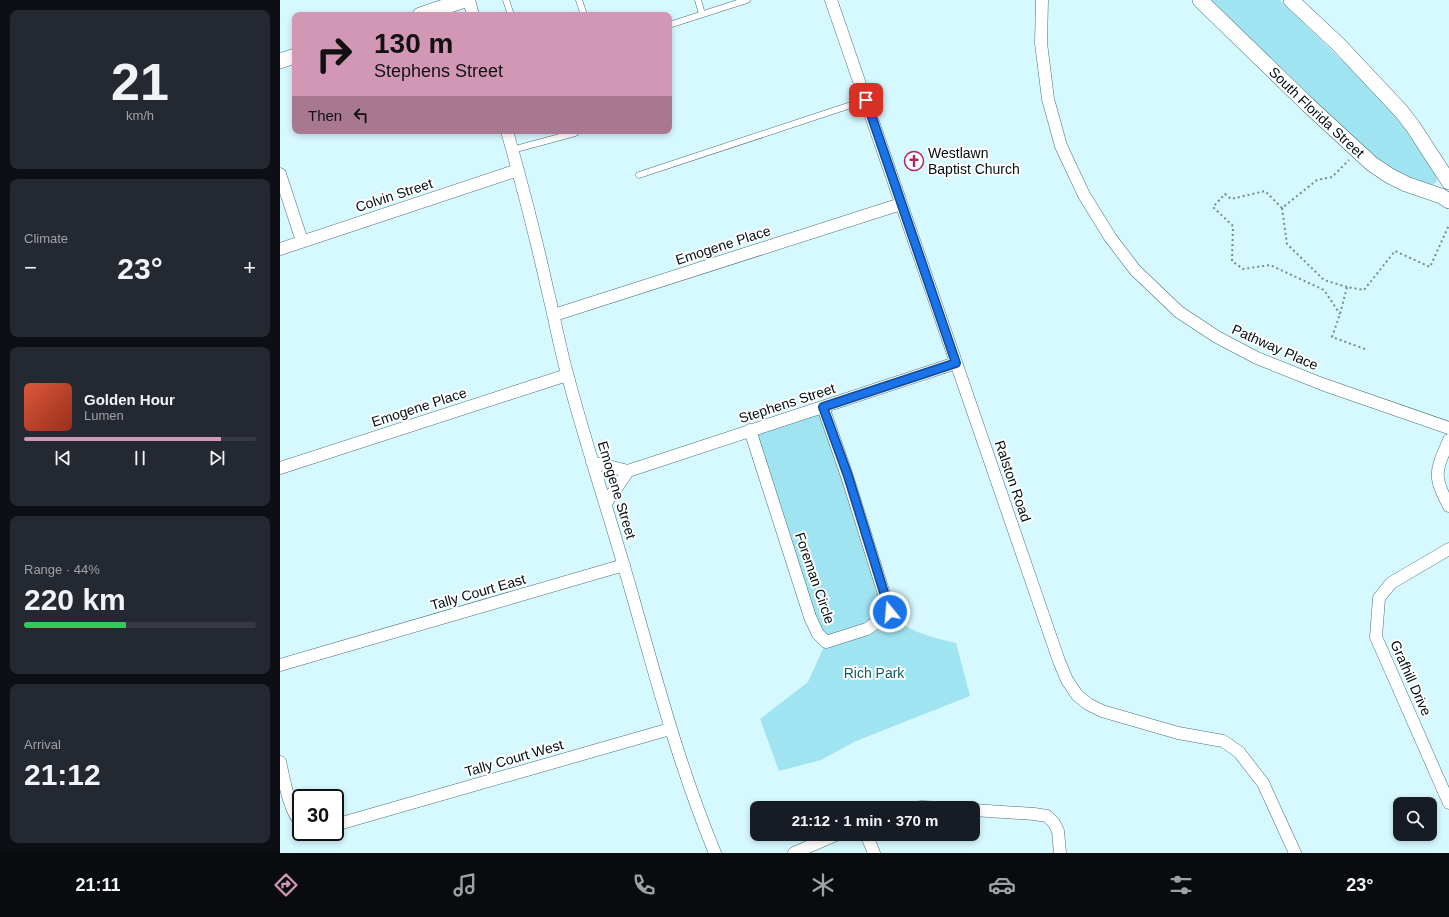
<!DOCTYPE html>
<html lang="en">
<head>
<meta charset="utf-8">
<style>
	:root { --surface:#171b24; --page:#242831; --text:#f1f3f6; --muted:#9ea1a6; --line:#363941; --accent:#d397b6 }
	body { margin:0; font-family:Arial,sans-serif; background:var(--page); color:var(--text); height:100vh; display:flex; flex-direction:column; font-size:15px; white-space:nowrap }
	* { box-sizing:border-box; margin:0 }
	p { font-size:13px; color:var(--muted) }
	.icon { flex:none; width:22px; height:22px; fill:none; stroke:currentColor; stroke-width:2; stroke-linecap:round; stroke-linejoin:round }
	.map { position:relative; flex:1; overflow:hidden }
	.drawer { display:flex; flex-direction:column; gap:10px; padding:10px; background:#0d0f14; width:280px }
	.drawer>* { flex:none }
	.hud { position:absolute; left:12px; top:12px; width:380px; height:122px; border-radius:8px; box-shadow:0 2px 6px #0003; background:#d397b6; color:#111; overflow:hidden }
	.fabs { position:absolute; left:1113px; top:797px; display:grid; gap:8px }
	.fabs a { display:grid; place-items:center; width:44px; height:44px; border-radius:8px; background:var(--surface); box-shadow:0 2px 6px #0003; font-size:20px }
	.speed { position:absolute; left:12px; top:789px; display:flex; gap:8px; font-size:20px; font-weight:700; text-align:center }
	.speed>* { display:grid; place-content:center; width:52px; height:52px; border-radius:50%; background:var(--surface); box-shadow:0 2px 6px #0003; line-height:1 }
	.speed .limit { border:2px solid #111; border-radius:6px; background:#fff; color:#111 }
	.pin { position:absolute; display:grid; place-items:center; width:34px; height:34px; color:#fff; margin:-17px; border-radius:8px; box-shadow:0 2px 6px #0006 }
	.me { position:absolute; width:44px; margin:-22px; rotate:343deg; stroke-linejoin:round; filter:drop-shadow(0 0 3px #0008) }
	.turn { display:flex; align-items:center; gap:14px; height:84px; padding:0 16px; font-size:18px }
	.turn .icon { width:52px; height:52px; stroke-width:2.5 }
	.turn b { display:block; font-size:28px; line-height:34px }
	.then { display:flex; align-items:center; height:38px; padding:0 16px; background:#0003; gap:8px; font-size:15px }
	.big { font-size:30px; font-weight:600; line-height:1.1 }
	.drawer .card { flex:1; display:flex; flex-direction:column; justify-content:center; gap:6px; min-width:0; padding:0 14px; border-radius:8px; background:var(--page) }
	.drawer .dial { align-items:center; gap:0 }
	.dial b { font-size:52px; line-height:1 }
	.song { display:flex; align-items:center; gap:12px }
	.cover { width:48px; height:48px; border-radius:6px; background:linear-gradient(135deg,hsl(10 70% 55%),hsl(10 70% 35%)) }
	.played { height:4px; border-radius:2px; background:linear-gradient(90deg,var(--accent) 85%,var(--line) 85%) }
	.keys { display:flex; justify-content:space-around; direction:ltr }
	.heat { display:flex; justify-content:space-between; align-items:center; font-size:22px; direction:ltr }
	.charge { height:6px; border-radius:3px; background:linear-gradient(90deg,#34c759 44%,var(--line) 0) }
	.trip { position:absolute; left:470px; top:801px; width:230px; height:40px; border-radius:8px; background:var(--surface); box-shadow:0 2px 6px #0003; font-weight:600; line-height:40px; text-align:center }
	.tabs { display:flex; height:64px; justify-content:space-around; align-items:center; background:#090b0e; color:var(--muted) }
	.tabs .icon { width:28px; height:28px }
	.tabs .on { color:var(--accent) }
	.tabs b { font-size:18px; color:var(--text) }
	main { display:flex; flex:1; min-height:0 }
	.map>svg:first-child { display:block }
	.green { fill:#a0e3f1 }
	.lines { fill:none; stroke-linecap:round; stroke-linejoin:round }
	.service-casing { stroke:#4b7179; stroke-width:7 }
	.minor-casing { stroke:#4b7179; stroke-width:13 }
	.tertiary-casing { stroke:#4b7179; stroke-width:16 }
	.path { stroke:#738c91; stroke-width:2; stroke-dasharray:2 3; stroke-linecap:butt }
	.service { stroke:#fff; stroke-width:6 }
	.minor { stroke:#fff; stroke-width:12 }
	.tertiary { stroke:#fff; stroke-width:15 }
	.route-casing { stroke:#114b97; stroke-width:10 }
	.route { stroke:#1a73e8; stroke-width:7 }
	.labels { text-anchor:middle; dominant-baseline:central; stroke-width:4; stroke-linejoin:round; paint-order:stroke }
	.street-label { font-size:14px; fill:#010e11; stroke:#fefefe }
	.poi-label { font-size:14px; fill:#010e11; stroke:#fefefe; text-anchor:start }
	.park-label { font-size:14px; fill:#115e6b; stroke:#fefefe }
</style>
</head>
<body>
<main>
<section class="drawer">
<div class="card dial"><b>21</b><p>km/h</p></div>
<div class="card"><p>Climate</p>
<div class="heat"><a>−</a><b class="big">23°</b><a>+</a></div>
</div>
<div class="card">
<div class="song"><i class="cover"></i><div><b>Golden Hour</b><p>Lumen</p></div></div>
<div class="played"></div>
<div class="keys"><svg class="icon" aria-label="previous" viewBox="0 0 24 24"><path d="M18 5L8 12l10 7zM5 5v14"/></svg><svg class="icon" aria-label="pause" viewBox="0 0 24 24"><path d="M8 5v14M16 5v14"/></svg><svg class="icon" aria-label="next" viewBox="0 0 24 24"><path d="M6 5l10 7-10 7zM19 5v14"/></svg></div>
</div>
<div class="card"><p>Range · 44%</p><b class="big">220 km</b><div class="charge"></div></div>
<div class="card"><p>Arrival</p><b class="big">21:12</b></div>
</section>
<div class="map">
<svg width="1169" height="853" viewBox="0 0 1169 853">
	<rect width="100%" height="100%" fill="#d6f8ff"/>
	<path class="green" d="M 927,0 L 1000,0 L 1114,111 L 1158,178 C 1156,184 1152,186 1146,186 L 1098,162 Z
		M 543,407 L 610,613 C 627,632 652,637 676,643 L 690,696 L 576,741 L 541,760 L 499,771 L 480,719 L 528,682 L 546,642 L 538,634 L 470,430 Z"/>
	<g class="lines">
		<defs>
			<path id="service" d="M 226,0 L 231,15
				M 299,0 L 304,15
				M 418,0 L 422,14
				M 389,25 L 467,0
				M 232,150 L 295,133
				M 359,175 L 586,100"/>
			<path id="minor" d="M 189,0 L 193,15
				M 551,0 L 779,661 L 787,680 L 797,695 L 808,704 L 822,711 L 898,733 L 943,741 L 959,752 L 983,783 L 1015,853
				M 762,0 L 761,43 L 768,99 L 781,146 L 804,195 L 830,237 L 855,270 L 899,312 L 937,337 L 977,358 L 1042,384 L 1169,428
				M 227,131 C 242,184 256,238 268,292 C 275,320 280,349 288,377 C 308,452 333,526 354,601 C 378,686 401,771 435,853
				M 0,174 L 22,241
				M 0,249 L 238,170
				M 274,315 L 621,204
				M 470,430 L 530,617 L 538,634 L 546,642 L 587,629 L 610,613 L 567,476 L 543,407
				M 1169,440 C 1156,471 1152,475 1169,506
				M 312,462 L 348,471 L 676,363
				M 0,468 L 287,375
				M 326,503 L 348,471
				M 1169,549 L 1111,583 L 1099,598 L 1096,637 L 1169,803
				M 0,665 L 344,565
				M 0,762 C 4,778 9,812 21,822
				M 635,808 L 642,807 L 660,808
				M 693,810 L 754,814 L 767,816 L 774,823 L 778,831 L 780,853
				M 55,825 L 390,729
				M 586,834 L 594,853
				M 514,853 L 558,834"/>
			<g id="tertiary">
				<path id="s1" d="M 920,0 L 1028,105 L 1092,164 L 1110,176 L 1126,184 L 1161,196 L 1169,201"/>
				<path d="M 1011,0 L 1058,44 L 1121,111 L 1134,128 L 1169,182"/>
				<path d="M 140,15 L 185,0"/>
				<path d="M 0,61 L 15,56"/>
			</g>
		</defs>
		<use href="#service" class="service-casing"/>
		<use href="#minor" class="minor-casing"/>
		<use href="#tertiary" class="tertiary-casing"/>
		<path class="path" d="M 1002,208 L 985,191 L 951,199 L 945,194 L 933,207 L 953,226 L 952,261 L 963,269 L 990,265 L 1044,290 L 1060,314
			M 1067,287 L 1044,280 L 1007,244 L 1002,208 L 1037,180 L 1052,177 L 1069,160
			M 1085,349 L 1052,337 L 1060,314 L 1067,287 L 1084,290 L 1115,251 L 1150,267 L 1169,225"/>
		<use href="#service" class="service"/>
		<use href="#minor" class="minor"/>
		<use href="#tertiary" class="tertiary"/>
	</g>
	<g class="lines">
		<defs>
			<path id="route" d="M 586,100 L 676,363 L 543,407 L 568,476 L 610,612"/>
		</defs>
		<use href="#route" class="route-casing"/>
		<use href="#route" class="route"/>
	</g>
	<defs>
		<symbol id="church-ring" viewBox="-11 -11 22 22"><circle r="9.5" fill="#fefefe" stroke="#ae2668" stroke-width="1.5"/><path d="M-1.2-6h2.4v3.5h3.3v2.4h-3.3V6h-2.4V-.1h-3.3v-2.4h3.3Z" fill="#ae2668"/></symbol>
	</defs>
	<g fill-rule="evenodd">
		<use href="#church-ring" x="623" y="150" width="22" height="22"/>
	</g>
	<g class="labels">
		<g class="street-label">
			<text stroke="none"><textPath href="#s1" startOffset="162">South Florida Street</textPath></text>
			<text transform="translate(114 195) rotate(-18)">Colvin Street</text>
			<text transform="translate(443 245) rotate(-18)">Emogene Place</text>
			<text transform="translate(995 347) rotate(24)">Pathway Place</text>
			<text transform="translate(507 403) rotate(-18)">Stephens Street</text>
			<text transform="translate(139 407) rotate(-18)">Emogene Place</text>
			<text transform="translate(733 481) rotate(71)">Ralston Road</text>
			<text transform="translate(337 490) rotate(73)">Emogene Street</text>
			<text transform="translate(535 578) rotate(71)">Foreman Circle</text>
			<text transform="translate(198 592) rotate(-16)">Tally Court East</text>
			<text transform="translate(1131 678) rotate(66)">Grafhill Drive</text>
			<text transform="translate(234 758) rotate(-16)">Tally Court West</text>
		</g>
		<g class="poi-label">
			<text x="648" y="153">Westlawn<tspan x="648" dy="16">Baptist Church</tspan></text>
		</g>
		<g class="park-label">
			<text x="594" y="673">Rich Park</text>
		</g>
	</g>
</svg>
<div class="fabs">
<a><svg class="icon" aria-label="search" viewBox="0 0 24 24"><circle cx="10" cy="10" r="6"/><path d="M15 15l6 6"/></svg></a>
</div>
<div class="speed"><div class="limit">30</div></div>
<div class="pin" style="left:586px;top:100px;background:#d93025"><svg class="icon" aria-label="arrive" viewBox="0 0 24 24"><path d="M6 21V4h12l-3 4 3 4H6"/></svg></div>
<svg class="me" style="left:610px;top:612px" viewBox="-20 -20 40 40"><circle r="17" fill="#1a73e8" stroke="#fff" stroke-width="3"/><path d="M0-11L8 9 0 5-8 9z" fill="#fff"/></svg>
<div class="trip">21:12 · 1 min · 370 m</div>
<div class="hud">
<div class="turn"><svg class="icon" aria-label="right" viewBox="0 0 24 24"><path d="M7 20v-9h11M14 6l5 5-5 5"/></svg><div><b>130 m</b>Stephens Street</div></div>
<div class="then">Then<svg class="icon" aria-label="left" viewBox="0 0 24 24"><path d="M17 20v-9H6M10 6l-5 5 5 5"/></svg></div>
</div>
</div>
</main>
<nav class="tabs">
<b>21:11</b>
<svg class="icon on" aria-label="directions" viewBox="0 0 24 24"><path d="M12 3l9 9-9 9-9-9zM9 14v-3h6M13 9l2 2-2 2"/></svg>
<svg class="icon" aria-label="music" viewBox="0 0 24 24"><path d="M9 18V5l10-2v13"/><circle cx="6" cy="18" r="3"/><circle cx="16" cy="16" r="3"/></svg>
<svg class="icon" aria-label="phone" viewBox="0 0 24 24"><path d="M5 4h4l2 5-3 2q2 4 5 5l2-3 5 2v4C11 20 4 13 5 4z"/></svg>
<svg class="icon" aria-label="climate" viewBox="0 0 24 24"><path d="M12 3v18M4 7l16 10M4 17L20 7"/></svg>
<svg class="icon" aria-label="car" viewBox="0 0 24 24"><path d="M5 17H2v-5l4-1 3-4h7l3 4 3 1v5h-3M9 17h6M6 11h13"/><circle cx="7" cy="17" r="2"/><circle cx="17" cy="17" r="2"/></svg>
<svg class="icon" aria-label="filters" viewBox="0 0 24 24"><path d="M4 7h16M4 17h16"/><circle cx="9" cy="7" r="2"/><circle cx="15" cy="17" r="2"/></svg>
<b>23°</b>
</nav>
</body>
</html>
